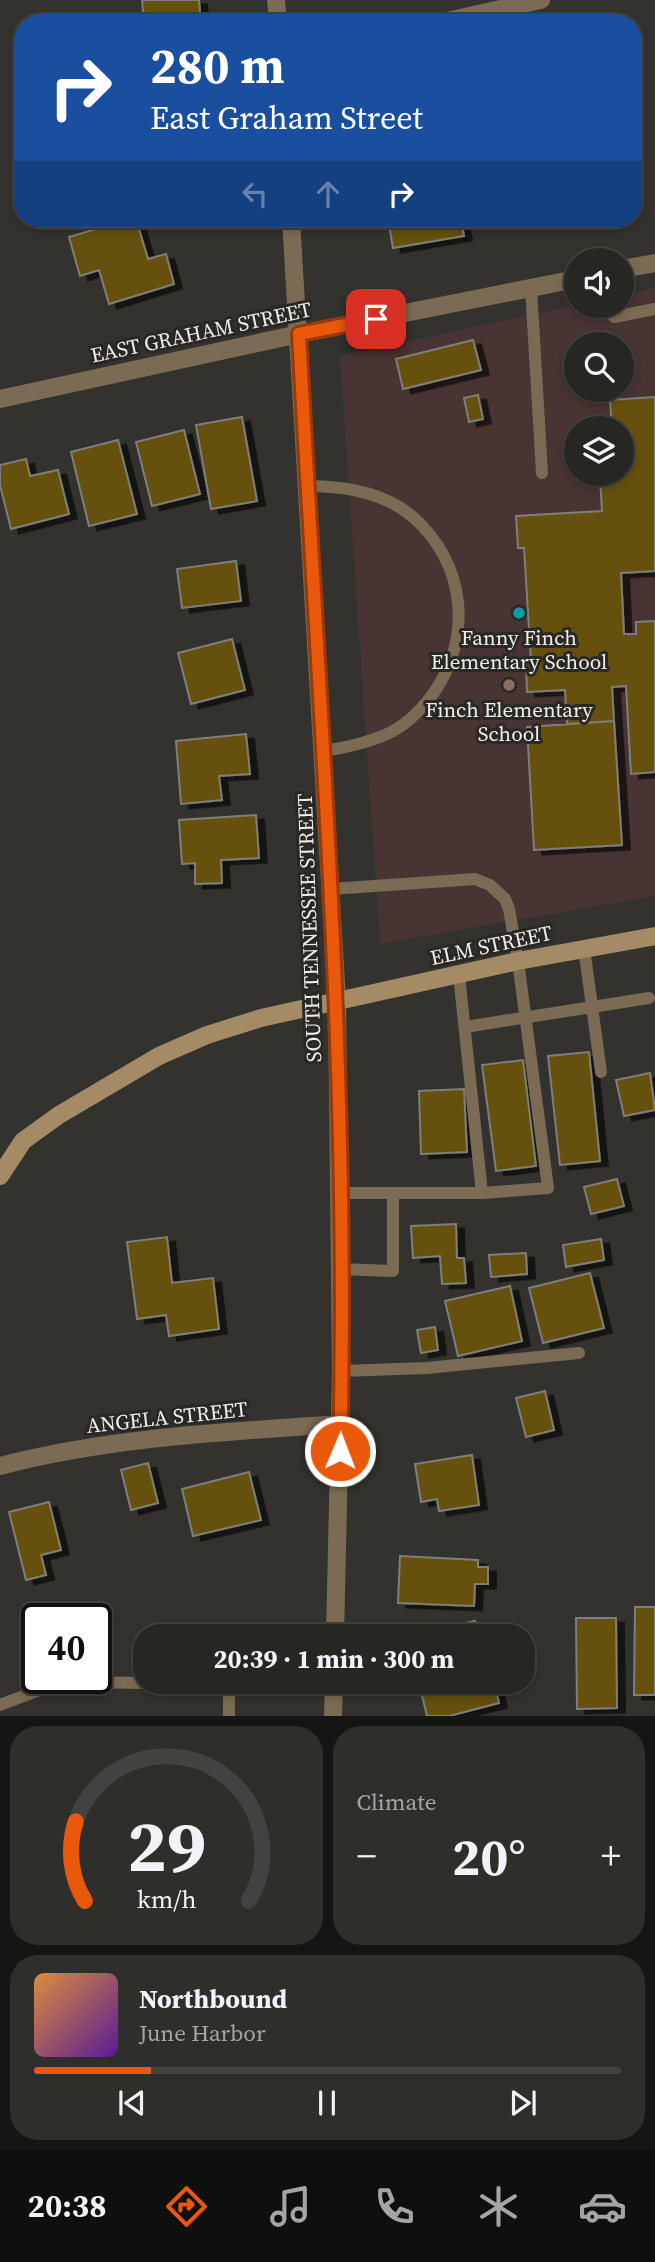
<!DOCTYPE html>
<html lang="en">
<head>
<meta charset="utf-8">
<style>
	:root { --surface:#262622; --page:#2e2e2a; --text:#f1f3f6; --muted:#a4a5a5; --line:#424340; --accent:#ea580c }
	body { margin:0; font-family:"Source Serif 4",serif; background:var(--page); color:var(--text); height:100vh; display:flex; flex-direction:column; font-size:26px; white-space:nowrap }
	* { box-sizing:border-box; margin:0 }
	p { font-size:23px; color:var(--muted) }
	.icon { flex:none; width:38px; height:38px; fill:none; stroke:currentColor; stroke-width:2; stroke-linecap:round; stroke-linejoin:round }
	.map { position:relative; height:1716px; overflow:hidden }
	.drawer { display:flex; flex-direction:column; gap:10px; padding:10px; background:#151513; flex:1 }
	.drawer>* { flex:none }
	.top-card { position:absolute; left:14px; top:14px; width:628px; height:214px; border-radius:28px; box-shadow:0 4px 10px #0003,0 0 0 2px var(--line); background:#1a4fa0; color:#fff; overflow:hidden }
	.fabs { position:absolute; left:564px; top:248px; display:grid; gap:14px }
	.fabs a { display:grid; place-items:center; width:70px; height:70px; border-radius:50%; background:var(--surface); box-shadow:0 4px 10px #0003,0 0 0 2px var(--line); font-size:35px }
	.speed { position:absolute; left:21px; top:1603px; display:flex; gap:14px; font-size:35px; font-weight:700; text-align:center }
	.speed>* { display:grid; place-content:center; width:91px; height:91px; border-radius:50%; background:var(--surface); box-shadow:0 4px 10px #0003,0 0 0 2px var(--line); line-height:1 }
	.speed .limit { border:4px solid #111; border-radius:10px; background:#fff; color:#111 }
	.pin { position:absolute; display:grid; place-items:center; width:60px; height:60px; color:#fff; margin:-30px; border-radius:14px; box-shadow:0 4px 10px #0006 }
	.me { position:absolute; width:77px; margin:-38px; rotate:1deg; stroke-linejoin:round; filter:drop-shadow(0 0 5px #0008) }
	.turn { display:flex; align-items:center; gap:24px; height:147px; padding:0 21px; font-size:32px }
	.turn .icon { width:91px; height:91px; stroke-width:2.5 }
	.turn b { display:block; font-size:49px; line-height:60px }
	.lanes { display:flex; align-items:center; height:66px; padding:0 21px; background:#0003; justify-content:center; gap:35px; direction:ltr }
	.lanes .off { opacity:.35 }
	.big { font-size:52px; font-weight:700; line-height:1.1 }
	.drawer .widget { flex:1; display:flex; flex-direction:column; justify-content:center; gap:10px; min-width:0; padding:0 24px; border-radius:28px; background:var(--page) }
	.drawer .dial { align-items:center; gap:0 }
	.dial svg { height:182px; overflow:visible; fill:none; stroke:var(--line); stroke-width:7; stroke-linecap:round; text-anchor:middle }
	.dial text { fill:var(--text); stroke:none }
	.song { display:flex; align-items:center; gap:21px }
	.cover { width:84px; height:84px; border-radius:10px; background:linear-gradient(135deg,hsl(30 70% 55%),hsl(270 70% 35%)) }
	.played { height:7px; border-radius:4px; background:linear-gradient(90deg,var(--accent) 20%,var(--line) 20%) }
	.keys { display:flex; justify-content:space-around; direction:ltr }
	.heat { display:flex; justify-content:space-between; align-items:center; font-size:38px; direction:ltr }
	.drawer .tiles { flex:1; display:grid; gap:10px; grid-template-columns:1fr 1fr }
	.widget:last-child { grid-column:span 2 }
	.trip { position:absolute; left:133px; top:1624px; width:402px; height:70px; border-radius:28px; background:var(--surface); box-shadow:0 4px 10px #0003,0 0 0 2px var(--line); font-weight:700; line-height:70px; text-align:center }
	.dock { display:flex; height:112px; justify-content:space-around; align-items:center; background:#0f0f0e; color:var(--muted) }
	.dock .icon { width:49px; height:49px }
	.dock .active { color:var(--accent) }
	.dock b { font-size:32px; color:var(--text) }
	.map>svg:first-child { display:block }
	.education { fill:#483432; fill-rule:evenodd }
	.building { fill:#655108; stroke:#7f7e79; stroke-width:2; filter:url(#shadow) }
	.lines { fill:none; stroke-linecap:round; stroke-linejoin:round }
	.service { stroke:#7c6b54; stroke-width:12 }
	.minor { stroke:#7c6b54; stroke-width:18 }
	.tertiary { stroke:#7c6b54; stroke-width:18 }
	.secondary { stroke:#a58a66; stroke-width:18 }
	.route-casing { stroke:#983908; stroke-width:18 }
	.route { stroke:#ea580c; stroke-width:12 }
	.culture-dot { fill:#0f9aa8; stroke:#292824; stroke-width:2.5 }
	.education-dot { fill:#8d6e63; stroke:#292824; stroke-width:2.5 }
	.labels { text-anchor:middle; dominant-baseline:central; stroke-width:6; stroke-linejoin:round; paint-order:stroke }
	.street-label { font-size:21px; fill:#eeedea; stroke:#292824 }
	.poi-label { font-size:21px; fill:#eeedea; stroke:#292824 }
</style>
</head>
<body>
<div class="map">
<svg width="655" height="1716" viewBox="0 0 655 1716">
	<defs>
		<filter id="shadow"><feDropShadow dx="8" dy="4.5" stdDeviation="0" flood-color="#0009"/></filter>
	</defs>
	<rect width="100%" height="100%" fill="#33322e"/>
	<path class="education" d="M 655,288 L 655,896 L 380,944 L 340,356 L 576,305 L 621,306 L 621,295 ZM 576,345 L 621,345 L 621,390 L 576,390 ZM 576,429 L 621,429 L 621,474 L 576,474 Z"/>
	<path class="building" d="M 142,0 L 199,0 L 201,23 L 144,23 Z
		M 131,219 L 136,219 L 148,259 L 166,254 L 174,284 L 109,304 L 99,270 L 80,276 L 69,237 Z
		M 388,219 L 461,219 L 464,236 L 393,248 Z
		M 473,340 L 481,370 L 403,389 L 396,359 Z
		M 478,395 L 483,419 L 469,422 L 464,398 Z
		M 655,397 L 655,571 L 621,573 L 624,634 L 636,634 L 636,622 L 655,621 L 655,772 L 631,774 L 626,686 L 612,687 L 614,721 L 567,724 L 565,690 L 527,692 L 526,662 L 531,661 L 524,548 L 518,548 L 516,516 L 602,511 L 600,478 L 621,474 L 621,429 L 612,429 L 610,400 Z
		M 242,417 L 257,501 L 211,509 L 196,425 Z
		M 184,430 L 200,494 L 152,506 L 136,442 Z
		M 118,440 L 137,514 L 89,526 L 71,452 Z
		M 26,459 L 30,476 L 58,470 L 69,514 L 11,529 L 0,485 L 0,465 Z
		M 236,561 L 241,601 L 182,608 L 177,569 Z
		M 232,639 L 245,690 L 191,704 L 178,653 Z
		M 614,721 L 622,845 L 534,850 L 527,727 Z
		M 246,734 L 250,774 L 219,776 L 222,800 L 181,804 L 176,741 Z
		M 256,815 L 259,858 L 221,860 L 222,883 L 195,884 L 195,863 L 182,864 L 179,820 Z
		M 589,1052 L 600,1161 L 560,1165 L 548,1056 Z
		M 523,1060 L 536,1166 L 496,1171 L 482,1065 Z
		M 650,1073 L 655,1110 L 624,1116 L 616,1080 Z
		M 464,1089 L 467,1152 L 421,1154 L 419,1091 Z
		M 617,1179 L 624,1206 L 591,1214 L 584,1187 Z
		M 456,1224 L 457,1258 L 464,1258 L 466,1283 L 442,1284 L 440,1256 L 413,1258 L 411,1226 Z
		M 167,1237 L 172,1283 L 213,1278 L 219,1329 L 169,1336 L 166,1315 L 137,1319 L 127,1242 Z
		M 601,1239 L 604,1260 L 566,1267 L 563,1245 Z
		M 526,1253 L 527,1274 L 491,1277 L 489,1255 Z
		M 590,1273 L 604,1328 L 543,1343 L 529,1288 Z
		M 510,1286 L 522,1341 L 458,1356 L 445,1301 Z
		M 435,1327 L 438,1350 L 421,1353 L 417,1330 Z
		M 545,1391 L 554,1430 L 526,1437 L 516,1398 Z
		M 472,1455 L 479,1505 L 439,1511 L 437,1499 L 421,1502 L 415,1464 Z
		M 148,1463 L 158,1503 L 131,1510 L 121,1470 Z
		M 249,1472 L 261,1520 L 193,1536 L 182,1489 Z
		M 49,1502 L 61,1550 L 41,1555 L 46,1575 L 26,1580 L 9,1512 Z
		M 400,1556 L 478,1560 L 478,1567 L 488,1567 L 488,1584 L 475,1584 L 474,1606 L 398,1603 Z
		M 635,1607 L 655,1607 L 655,1695 L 634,1695 Z
		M 576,1618 L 616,1618 L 617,1708 L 577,1709 Z
		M 475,1621 L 479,1636 L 410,1636 Z
		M 425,1682 L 494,1682 L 499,1703 L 449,1716 L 427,1716 L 419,1683 Z"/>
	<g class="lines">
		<path class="service" d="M 531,288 L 542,473
			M 607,306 L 614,317 L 655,309
			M 308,486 C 344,486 384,492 413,517 C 466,564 473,637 433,694 C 421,710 404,727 385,735 C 366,743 344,748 323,751
			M 331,889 L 475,879 L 490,885 L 505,899 L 509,909 L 518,961 L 548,1188 L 482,1193 L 393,1193
			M 584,948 L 601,1072
			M 459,975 L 482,1193
			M 465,1027 L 649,998
			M 340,1193 L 393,1193 L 393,1271 L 340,1269
			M 341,1371 L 427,1368 L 579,1353
			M 229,1684 L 229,1716
			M 0,1705 L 61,1682 L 334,1685"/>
		<path class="minor" d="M 438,23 L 541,0
			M 621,269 L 655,263
			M 0,399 L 299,334 L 576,279
			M 0,1466 C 111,1437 226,1432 341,1424"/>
		<path class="tertiary" d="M 276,0 L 278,23
			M 291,219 L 337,1001 L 341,1371 L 335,1636
			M 333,1716 L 334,1682"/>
		<path class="secondary" d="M 0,1176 L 23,1141 L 59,1115 L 159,1056 L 207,1035 L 261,1018 L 518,961 L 655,936"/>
	</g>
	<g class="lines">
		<defs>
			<path id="route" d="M 340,1451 C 350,1078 319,706 299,334 L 376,319"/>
		</defs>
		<use href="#route" class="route-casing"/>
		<use href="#route" class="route"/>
	</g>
	<circle class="culture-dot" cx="519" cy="613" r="7"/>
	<circle class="education-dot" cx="509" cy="685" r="7"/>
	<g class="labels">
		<g class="street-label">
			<text transform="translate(201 332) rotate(-12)">EAST GRAHAM STREET</text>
			<text transform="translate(309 928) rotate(-92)">SOUTH TENNESSEE STREET</text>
			<text transform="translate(491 945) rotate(-12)">ELM STREET</text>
			<text transform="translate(167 1417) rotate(-6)">ANGELA STREET</text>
		</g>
		<g class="poi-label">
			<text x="519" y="637">Fanny Finch<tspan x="519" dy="24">Elementary School</tspan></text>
			<text x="509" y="709">Finch Elementary<tspan x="509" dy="24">School</tspan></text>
		</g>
	</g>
</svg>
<div class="fabs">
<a><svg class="icon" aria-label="sound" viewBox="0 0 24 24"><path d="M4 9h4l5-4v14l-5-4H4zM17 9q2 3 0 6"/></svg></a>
<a><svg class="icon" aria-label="search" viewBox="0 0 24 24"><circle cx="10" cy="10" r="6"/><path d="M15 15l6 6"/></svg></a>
<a><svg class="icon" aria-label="layers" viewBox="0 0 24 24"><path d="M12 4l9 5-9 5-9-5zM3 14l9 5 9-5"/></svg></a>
</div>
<div class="speed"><div class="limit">40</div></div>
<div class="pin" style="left:376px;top:319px;background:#d93025"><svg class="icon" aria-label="arrive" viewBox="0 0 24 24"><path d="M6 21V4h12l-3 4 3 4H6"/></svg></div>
<svg class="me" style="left:340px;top:1451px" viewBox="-20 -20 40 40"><circle r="17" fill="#ea580c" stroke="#fff" stroke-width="3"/><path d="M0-11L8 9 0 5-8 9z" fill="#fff"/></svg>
<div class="trip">20:39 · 1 min · 300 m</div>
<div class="top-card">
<div class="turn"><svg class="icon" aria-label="right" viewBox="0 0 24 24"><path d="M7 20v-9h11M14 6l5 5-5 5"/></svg><div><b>280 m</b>East Graham Street</div></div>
<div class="lanes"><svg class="icon off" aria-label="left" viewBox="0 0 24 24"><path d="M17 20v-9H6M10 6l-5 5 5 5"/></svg><svg class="icon off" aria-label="ahead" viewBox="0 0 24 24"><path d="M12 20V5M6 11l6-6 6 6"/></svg><svg class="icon" aria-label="right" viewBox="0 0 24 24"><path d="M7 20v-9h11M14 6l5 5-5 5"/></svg></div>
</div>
</div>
<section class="drawer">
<div class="tiles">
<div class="widget dial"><svg viewBox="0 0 100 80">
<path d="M14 69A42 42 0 1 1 86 69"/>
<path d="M14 69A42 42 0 0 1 10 34" stroke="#ea580c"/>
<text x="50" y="56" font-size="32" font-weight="700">29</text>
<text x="50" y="72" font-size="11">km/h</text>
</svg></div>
<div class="widget"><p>Climate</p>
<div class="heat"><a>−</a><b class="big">20°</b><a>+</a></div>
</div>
<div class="widget">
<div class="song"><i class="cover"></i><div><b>Northbound</b><p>June Harbor</p></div></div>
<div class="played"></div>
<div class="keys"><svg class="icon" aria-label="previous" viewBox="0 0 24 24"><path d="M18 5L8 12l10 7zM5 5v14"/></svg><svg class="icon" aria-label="pause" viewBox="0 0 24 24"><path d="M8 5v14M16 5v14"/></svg><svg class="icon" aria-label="next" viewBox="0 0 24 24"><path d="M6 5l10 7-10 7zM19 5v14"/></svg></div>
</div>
</div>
</section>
<nav class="dock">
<b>20:38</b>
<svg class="icon active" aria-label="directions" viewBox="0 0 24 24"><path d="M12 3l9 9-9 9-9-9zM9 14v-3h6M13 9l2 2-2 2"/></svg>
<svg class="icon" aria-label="music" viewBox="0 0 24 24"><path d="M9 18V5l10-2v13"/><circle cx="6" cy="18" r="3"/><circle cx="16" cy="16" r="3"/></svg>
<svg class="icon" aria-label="phone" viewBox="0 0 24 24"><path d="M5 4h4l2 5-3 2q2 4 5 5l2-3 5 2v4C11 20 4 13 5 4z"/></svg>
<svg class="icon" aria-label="climate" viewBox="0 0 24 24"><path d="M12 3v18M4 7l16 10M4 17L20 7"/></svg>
<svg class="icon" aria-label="car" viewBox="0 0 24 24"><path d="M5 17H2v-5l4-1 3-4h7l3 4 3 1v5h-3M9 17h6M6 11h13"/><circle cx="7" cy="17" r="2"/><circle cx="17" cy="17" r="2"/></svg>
</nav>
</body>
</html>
